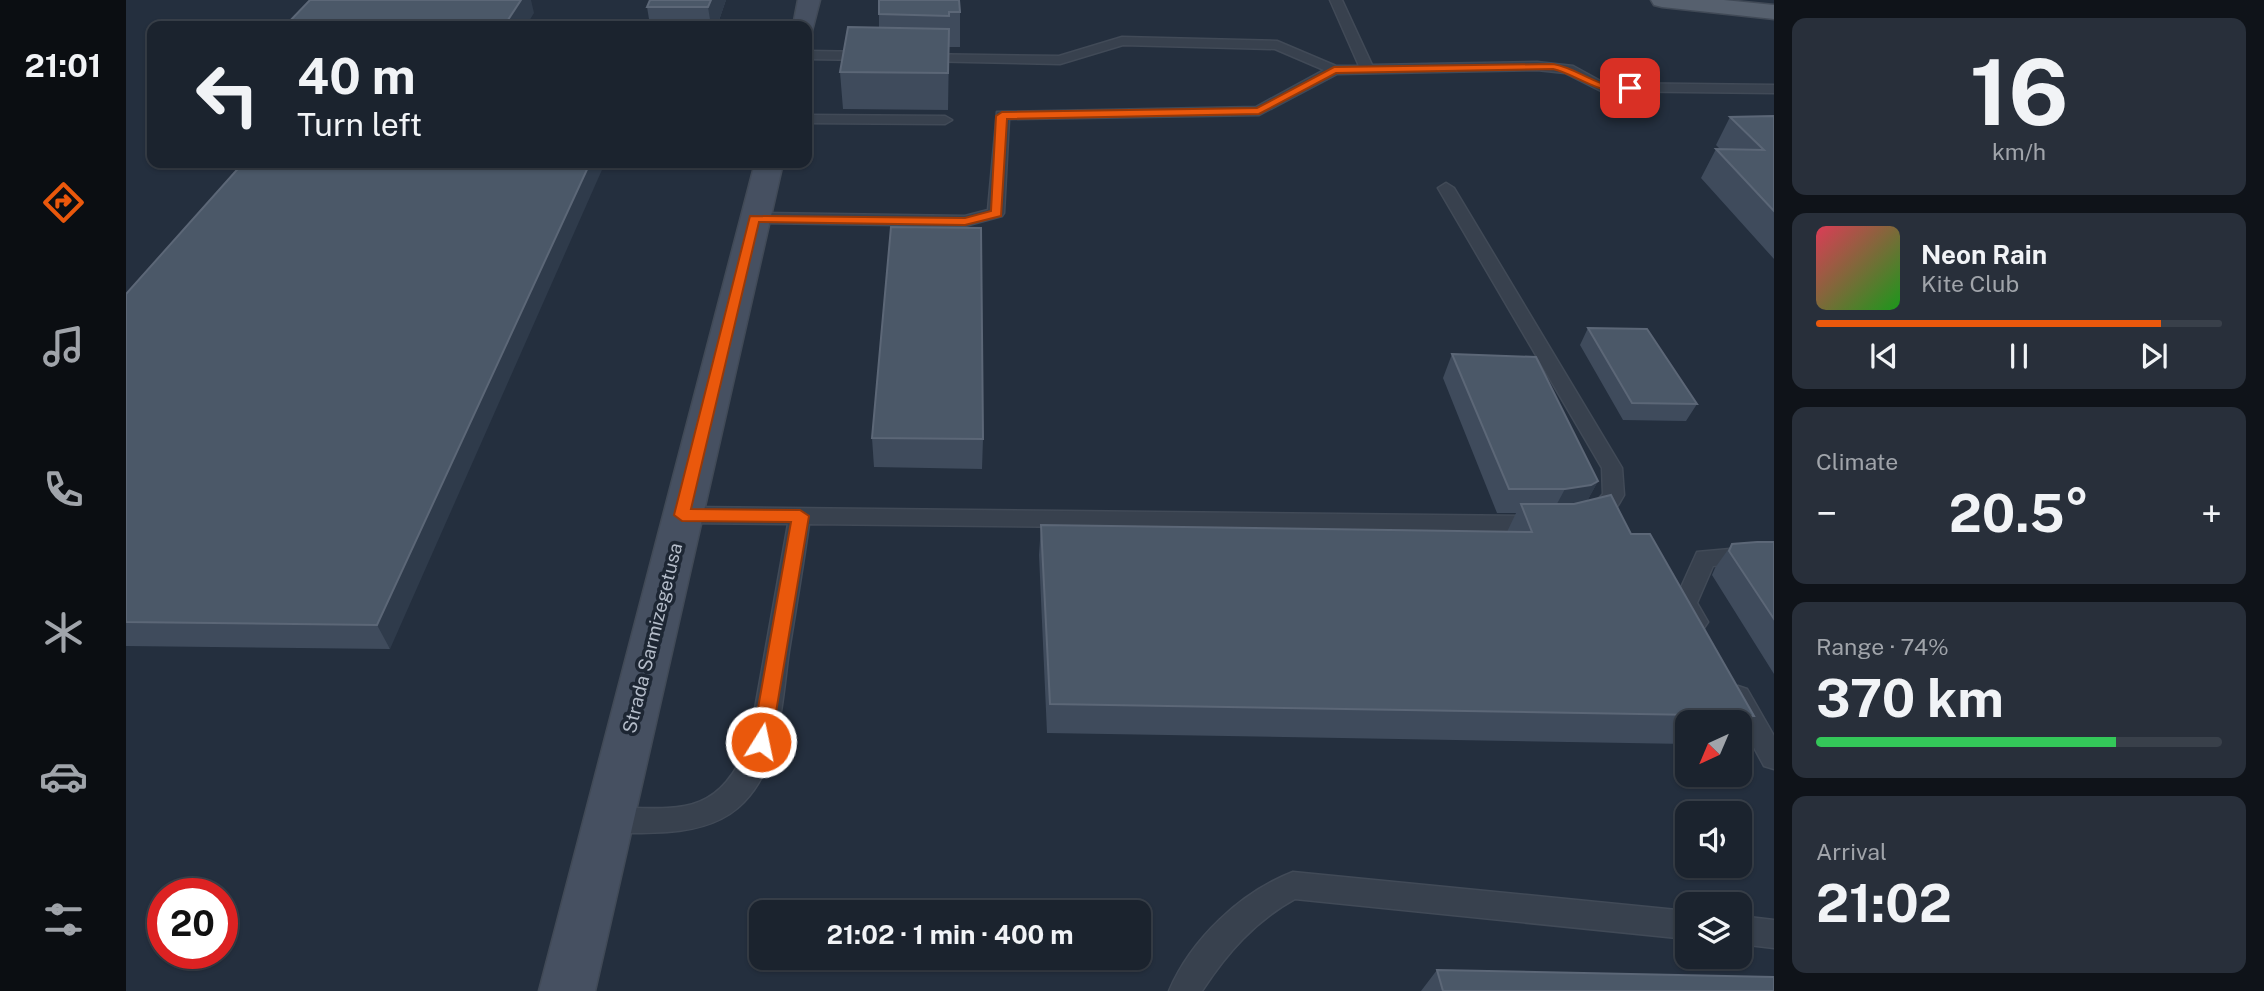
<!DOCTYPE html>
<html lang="en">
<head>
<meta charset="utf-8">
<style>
	:root { --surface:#1b232e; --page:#282f3a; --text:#f1f3f6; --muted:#a0a4aa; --line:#39404a; --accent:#ea580c }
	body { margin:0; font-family:"Public Sans",sans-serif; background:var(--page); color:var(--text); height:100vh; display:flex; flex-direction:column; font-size:26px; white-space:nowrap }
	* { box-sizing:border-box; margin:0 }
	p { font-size:23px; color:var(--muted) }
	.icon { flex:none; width:38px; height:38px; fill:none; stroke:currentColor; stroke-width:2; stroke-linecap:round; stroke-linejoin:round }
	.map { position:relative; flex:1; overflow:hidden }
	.side { display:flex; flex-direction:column; gap:18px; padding:18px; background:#0f1319; width:490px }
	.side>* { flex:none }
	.guide { position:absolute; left:21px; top:21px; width:665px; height:147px; border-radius:14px; box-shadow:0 2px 5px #0004,0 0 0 2px var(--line); background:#1b232e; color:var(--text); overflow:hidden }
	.needle { width:46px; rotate:224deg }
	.controls { position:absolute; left:1549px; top:710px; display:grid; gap:14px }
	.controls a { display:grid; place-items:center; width:77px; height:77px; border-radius:14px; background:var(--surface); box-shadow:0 2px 5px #0004,0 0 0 2px var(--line); font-size:35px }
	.speed { position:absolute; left:21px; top:878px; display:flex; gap:14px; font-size:35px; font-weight:700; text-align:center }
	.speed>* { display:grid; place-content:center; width:91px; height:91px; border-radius:50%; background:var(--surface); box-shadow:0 2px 5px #0004,0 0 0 2px var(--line); line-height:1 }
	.speed .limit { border:10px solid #d22; background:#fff; color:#111 }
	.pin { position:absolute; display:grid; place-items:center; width:60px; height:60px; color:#fff; margin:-30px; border-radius:14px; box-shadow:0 4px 10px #0006 }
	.me { position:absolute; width:77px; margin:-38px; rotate:10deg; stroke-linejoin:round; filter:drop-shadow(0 0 5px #0008) }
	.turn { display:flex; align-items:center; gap:24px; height:147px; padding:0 35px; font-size:32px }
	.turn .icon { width:91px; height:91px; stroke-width:2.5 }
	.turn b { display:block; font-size:49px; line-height:60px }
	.big { font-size:52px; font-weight:700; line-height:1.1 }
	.side .tile { flex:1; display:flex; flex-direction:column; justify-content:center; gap:10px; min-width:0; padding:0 24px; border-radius:14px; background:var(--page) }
	.side .dial { align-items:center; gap:0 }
	.dial b { font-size:91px; line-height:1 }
	.song { display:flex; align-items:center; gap:21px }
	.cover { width:84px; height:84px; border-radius:10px; background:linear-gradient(135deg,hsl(350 70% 55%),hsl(120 70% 35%)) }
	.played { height:7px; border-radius:4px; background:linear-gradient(90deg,var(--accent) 85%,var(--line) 85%) }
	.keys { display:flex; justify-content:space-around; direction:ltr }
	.heat { display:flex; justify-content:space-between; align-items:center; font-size:38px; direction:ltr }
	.charge { height:10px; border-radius:5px; background:linear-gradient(90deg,#34c759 74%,var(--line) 0) }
	.trip { position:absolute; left:623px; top:900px; width:402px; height:70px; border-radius:14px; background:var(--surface); box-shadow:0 2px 5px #0004,0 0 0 2px var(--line); font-weight:700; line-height:70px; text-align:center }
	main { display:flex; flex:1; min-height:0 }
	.tabs { display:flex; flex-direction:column; width:126px; justify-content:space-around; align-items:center; background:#0b0e12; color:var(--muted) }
	.tabs .icon { width:49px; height:49px }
	.tabs .active { color:var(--accent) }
	.tabs b { font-size:32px; color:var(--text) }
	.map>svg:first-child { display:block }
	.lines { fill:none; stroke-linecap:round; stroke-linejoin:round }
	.service-casing { stroke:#414a57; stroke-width:3 }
	.secondary-casing { stroke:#414a57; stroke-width:3 }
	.primary-casing { stroke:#414a57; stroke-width:3 }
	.service { fill:#38414e; fill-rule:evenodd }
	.secondary { fill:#465061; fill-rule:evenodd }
	.primary { fill:#56606e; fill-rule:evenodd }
	.wall { fill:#3f4b5c }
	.shaded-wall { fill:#2f3b4b }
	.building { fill:#4b5868; stroke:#5c6777; stroke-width:2 }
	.route { fill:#ea580c; stroke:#983908; stroke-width:2 }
	.labels { text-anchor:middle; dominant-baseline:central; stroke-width:7; stroke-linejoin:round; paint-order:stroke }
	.street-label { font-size:19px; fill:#b4bcc9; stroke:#1d2633 }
</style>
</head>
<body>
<main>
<nav class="tabs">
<b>21:01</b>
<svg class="icon active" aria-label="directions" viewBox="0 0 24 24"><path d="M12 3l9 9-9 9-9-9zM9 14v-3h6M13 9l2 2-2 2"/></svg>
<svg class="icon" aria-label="music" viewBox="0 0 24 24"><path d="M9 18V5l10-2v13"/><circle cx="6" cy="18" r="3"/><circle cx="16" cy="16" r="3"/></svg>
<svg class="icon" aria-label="phone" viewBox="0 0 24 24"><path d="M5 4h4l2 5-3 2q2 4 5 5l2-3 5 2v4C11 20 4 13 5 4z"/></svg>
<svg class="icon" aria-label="climate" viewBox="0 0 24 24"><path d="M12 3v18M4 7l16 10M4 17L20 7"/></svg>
<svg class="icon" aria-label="car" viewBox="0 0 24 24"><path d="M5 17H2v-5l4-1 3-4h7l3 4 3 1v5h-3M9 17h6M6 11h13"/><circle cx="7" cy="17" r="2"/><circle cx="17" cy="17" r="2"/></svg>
<svg class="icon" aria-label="filters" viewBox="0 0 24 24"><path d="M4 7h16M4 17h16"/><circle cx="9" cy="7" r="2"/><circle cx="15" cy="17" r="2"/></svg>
</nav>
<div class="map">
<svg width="1648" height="991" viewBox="0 0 1648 991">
	<rect width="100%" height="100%" fill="#242f3e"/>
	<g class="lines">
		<defs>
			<path id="service" d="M 1204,0 L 1216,0 L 1246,65 L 1411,62 L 1447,66 L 1478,83 L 1648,85 L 1648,93 L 1475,91 L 1439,73 L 1411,70 L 1211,74 L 1133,115 L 883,119 L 878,213 L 876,216 L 839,226 L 628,223 L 620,218 L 628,213 L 839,216 L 862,210 L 871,112 L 1130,107 L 1198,70 L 1149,49 L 997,45 L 934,64 L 795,61 L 789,57 L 790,54 L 933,56 L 996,37 L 1151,41 L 1210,66 L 1233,66 Z
				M 681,51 L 745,52 L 751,56 L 745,60 L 681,59 Z
				M 681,115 L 819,116 L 826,120 L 819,124 L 681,123 Z
				M 1320,183 L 1328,188 L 1496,468 L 1498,495 C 1490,510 1478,528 1459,522 L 1456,517 L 1477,494 L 1476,468 L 1312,188 Z
				M 556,507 L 1411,516 L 1419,518 L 1422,524 L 1419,530 L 1411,532 L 683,524 C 677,566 670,608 663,651 C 656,699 655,764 618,802 C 598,823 570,830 541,832 C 520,833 492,835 472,828 L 469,819 L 472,810 L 482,807 C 554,809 592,818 623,742 L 662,524 L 556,523 L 548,520 L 545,515 L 548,510 Z
				M 1648,545 L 1648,561 L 1587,566 L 1571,603 L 1582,622 L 1578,628 L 1570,631 L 1562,628 L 1548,603 L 1571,552 Z
				M 1612,686 L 1621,689 L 1648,736 L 1648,769 L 1638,766 L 1600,696 L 1603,689 Z
				M 1167,872 L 1561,911 L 1561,939 L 1169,899 C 1129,921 1101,953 1076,991 L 1043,991 C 1065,939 1115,892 1167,872 Z
				M 1614,916 L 1648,920 L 1648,948 L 1614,944 Z"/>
			<path id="secondary" d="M 672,0 L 694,0 L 686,31 L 681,32 L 681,26 L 667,26 Z
				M 629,163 L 657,163 L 469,991 L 413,991 Z"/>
			<path id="primary" d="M 1525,0 L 1598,0 L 1648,5 L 1648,19 L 1536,7 L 1528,5 Z"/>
		</defs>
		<use href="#service" class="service-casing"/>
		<use href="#secondary" class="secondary-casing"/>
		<use href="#primary" class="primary-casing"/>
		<use href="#service" class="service"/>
		<use href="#secondary" class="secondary"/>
		<use href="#primary" class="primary"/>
	</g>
	<path class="wall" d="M 600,0 L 591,26 L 481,26 L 524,25 L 521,7 Z
		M 834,12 L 834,47 L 823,47 L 822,110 L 717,109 L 714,72 L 753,27 L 753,14 Z
		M 1648,116 L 1648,259 L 1575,178 L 1590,149 L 1594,149 L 1590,145 L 1604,117 Z
		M 117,163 L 264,649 L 0,646 L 0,294 Z
		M 1462,328 L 1571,404 L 1560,421 L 1497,420 L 1454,345 Z
		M 1326,354 L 1472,481 L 1461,501 L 1505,534 L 1628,716 L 1614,733 L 1614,723 L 1561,723 L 1561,744 L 921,733 L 913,555 L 915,525 L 1381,532 L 1390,513 L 1371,513 L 1317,378 Z
		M 746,438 L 857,439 L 856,469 L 748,467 Z
		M 1648,542 L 1648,674 L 1586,575 L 1589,568 L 1606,544 Z
		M 1311,970 L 1648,991 L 1295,991 Z"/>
	<path class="shaded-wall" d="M 395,0 L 405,0 L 408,13 L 400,26 L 378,26 Z
		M 585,0 L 600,0 L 591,26 L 585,26 L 582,7 Z
		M 464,163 L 479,163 L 264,649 L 251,625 Z
		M 1472,481 L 1459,505 L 1426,513 L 1439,489 Z"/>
	<path class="building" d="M 184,0 L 395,0 L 378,26 L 159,26 Z
		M 524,0 L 585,0 L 582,7 L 521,7 Z
		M 753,0 L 833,0 L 834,12 L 823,12 L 823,16 L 753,14 Z
		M 482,24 L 525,25 L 524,26 L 481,26 Z
		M 722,27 L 823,29 L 822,73 L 714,72 Z
		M 1648,116 L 1648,211 L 1590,149 L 1638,150 L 1604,117 Z
		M 117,163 L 464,163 L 251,625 L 0,622 L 0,294 Z
		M 765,227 L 855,228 L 857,439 L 746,438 Z
		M 1462,328 L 1521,329 L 1571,404 L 1506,403 Z
		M 1326,354 L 1410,357 L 1472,481 L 1465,485 L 1439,489 L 1383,489 Z
		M 1485,495 L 1505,534 L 1524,534 L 1628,716 L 924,704 L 915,525 L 1406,532 L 1395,504 L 1448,504 Z
		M 1631,542 L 1648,542 L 1648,619 L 1603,551 L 1606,544 Z
		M 1311,970 L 1648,977 L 1648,991 L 1317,991 Z"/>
	<path class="route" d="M 1427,64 C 1445,67 1458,77 1475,83 C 1486,87 1500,82 1509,88 C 1485,103 1451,74 1427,69 L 1210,73 L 1133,114 L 881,119 L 875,216 L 839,225 L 633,222 L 565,509 L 674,510 L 683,516 L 645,742 L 642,748 L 635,751 L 629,748 L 626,742 L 665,522 L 556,521 L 548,515 L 624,216 L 839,218 L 865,211 L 870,116 L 876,112 L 1131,108 L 1208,67 Z"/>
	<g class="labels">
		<g class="street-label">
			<text transform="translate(526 638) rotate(-76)">Strada Sarmizegetusa</text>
		</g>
	</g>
</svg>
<div class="controls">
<a><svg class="needle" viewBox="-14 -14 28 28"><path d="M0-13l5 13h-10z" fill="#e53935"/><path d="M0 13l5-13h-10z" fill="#a0a4aa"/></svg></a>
<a><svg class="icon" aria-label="sound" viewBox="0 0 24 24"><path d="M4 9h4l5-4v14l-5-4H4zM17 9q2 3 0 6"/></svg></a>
<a><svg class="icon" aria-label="layers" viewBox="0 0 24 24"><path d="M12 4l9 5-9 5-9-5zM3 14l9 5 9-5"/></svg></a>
</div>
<div class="speed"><div class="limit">20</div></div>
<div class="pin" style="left:1504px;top:88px;background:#d93025"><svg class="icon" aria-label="arrive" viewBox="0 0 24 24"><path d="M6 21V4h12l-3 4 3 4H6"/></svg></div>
<svg class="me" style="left:635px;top:742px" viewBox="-20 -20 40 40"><circle r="17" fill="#ea580c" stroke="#fff" stroke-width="3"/><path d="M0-11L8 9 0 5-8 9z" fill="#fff"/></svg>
<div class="trip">21:02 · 1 min · 400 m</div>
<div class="guide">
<div class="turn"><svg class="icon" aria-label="left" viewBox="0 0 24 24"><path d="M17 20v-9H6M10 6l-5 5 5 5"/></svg><div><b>40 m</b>Turn left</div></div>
</div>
</div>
<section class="side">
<div class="tile dial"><b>16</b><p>km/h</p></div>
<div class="tile">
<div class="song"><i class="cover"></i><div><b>Neon Rain</b><p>Kite Club</p></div></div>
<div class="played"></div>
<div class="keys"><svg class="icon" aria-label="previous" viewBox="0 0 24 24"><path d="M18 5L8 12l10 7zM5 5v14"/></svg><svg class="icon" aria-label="pause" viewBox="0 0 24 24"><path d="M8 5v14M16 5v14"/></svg><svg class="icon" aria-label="next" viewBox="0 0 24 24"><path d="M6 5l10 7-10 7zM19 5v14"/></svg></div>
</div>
<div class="tile"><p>Climate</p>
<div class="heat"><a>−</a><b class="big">20.5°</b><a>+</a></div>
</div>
<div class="tile"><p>Range · 74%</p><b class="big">370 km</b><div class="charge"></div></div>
<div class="tile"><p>Arrival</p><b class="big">21:02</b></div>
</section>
</main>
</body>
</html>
